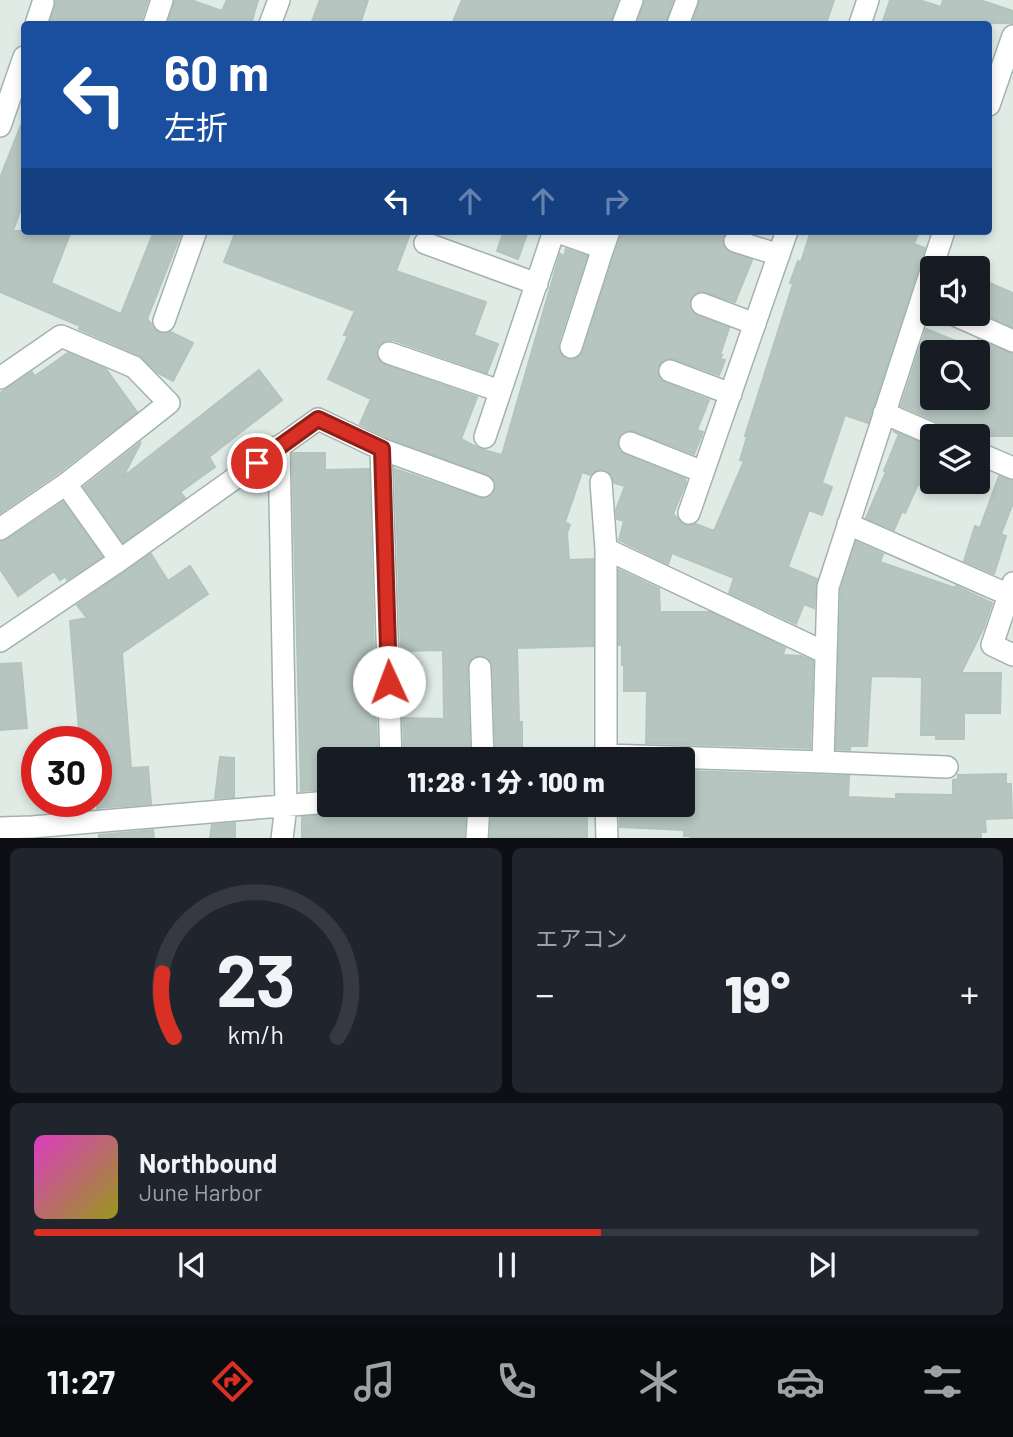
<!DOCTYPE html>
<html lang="ja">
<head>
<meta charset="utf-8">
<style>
	:root { --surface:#171b24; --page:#20242c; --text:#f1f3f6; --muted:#9ea1a6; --line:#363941; --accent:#d93025 }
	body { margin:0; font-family:Barlow,"Noto Sans JP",sans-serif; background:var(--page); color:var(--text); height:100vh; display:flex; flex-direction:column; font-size:26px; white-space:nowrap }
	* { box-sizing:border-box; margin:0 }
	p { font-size:23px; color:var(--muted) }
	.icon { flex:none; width:38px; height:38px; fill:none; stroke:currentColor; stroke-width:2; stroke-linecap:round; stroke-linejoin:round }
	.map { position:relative; height:838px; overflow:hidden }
	.panel { display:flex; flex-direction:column; gap:10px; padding:10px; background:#0d0f14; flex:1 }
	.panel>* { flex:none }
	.banner { position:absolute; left:21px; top:21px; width:971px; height:214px; border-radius:7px; box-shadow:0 4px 10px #0003; background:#1a4fa0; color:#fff; overflow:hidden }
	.tools { position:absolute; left:920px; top:256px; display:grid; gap:14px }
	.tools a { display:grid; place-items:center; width:70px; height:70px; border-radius:7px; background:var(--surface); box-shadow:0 4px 10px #0003; font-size:35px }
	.speed { position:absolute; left:21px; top:726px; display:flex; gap:14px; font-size:35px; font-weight:700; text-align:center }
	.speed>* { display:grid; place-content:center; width:91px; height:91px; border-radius:50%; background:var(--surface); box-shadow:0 4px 10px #0003; line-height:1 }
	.speed .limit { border:10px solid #d22; background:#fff; color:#111 }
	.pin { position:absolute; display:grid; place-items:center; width:60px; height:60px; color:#fff; margin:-30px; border:4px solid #fff; border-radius:50%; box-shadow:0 2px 7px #0007 }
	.me { position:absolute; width:77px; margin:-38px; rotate:358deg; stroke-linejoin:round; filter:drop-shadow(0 0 5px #0008) }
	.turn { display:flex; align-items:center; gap:24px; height:147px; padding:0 28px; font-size:32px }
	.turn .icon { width:91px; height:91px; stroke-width:2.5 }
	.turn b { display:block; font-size:49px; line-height:60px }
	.lanes { display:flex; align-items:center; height:66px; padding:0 28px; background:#0003; justify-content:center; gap:35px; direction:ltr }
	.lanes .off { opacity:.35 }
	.big { font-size:52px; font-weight:800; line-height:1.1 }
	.panel .tile { flex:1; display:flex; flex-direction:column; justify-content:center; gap:10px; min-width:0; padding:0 24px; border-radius:10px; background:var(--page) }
	.panel .dial { align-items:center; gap:0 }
	.dial svg { height:182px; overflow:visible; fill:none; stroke:var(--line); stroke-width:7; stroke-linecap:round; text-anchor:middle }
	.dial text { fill:var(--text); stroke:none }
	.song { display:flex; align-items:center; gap:21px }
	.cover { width:84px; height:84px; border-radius:10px; background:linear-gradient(135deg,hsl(310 70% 55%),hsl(60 70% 35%)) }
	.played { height:7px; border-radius:4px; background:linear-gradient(90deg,var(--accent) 60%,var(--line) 60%) }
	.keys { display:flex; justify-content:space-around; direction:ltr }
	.heat { display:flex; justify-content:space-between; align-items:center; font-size:38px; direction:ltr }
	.panel .tiles { flex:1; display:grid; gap:10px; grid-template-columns:1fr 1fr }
	.tile:last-child { grid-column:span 2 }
	.trip { position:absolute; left:317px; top:747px; width:378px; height:70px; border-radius:7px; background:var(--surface); box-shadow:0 4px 10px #0003; font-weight:800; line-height:70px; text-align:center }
	.tabs { display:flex; height:112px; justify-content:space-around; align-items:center; background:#090b0e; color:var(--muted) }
	.tabs .icon { width:49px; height:49px }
	.tabs .active { color:var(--accent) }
	.tabs b { font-size:32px; color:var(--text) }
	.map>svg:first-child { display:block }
	.building { fill:#b6c5bf; stroke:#b3c4bd; stroke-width:2; fill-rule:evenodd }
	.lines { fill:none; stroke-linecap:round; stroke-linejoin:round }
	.minor-casing { stroke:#a3b2ad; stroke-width:24 }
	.minor { stroke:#fff; stroke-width:21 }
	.route-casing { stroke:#8d1f18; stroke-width:18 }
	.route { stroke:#d93025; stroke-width:12 }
</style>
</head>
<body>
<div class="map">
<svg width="1013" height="839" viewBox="0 0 1013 839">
	<rect width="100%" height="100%" fill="#e0ebe6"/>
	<path class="building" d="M 56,0 L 148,0 L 140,24 L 50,24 Z
		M 175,0 L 191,0 L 222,11 L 227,0 L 258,0 L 251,24 L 183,24 L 169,20 Z
		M 320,0 L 368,0 L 360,24 L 311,24 Z
		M 462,0 L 618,0 L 610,24 L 452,24 Z
		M 645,0 L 673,0 L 665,24 L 637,24 Z
		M 700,0 L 834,0 L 826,24 L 692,24 Z
		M 890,0 L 919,0 L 941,7 L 943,0 L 980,0 L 1013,11 L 1013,23 L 882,24 Z
		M 23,120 L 24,200 L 13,231 L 71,231 L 51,283 L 121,314 L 154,231 L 182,231 L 147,319 L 159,333 L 171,332 L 193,343 L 173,381 L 158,373 L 139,355 L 79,329 L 80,326 L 0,292 L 0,178 Z
		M 236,231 L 411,231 L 396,271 L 486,302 L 474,335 L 498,344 L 487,373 L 393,340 L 386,340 L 380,344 L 376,349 L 376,356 L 385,365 L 477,397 L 461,439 L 480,449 L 502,455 L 560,254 L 564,256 L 566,249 L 587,256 L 558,344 L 558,350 L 562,356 L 573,360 L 579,357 L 583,351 L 622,231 L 727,231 L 722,238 L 725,249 L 752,260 L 735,302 L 701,291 L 693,294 L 689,305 L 697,316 L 729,328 L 720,355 L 722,355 L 720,359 L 725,360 L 719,375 L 674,359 L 662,360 L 658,367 L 659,379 L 665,383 L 709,400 L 697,430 L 703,432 L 694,454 L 634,431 L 622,432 L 617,444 L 619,451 L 625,455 L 685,479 L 686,482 L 673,514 L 684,525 L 696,524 L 714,531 L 744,461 L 740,460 L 747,437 L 745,436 L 793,284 L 790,283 L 798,261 L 801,262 L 811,231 L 919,231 L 914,244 L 925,248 L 868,423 L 845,415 L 822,483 L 832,487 L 822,515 L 809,510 L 788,567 L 817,579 L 814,608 L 804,604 L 796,624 L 729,593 L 734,578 L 672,553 L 668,564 L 619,540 L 624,521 L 617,519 L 616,510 L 625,486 L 614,483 L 612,475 L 606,470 L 599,469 L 590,475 L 582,472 L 565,522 L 570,525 L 567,533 L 569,560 L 593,559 L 593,646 L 517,648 L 519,722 L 522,722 L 522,760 L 496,760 L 493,668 L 491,661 L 480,655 L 473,657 L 467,668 L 470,760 L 404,760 L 403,718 L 444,719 L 443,650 L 401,651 L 395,469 L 479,498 L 492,496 L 496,483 L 487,474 L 386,437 L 360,424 L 371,399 L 328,379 L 348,336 L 344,335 L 355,311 L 224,262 Z
		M 504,231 L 528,231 L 518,259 L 497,251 Z
		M 978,278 L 1013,293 L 1013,327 L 978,311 Z
		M 926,329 L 978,350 L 978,340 L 1013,354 L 1013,436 L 950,436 L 948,429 L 943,424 L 901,406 ZM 933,352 L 978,352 L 978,397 L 933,397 Z
		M 68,353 L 106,369 L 137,412 L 58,473 L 0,513 L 0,393 L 32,372 L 35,376 Z
		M 259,370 L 282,400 L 209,457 L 215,467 L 180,492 L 185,498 L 123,542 L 84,487 L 141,442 L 123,477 Z
		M 893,431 L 933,448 L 933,490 L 918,484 L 905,513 L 902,511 L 894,530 L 866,518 L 886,472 L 884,471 L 899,434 Z
		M 292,453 L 325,453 L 325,470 L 369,469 L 374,652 L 371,652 L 371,660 L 369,660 L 370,717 L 376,717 L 378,760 L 329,760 L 329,789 L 301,791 Z
		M 999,476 L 1013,481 L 1013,503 L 1001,534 L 1006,536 L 994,574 L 964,561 L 975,526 L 980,528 Z
		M 63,502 L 102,557 L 67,580 L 66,576 L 60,580 L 54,571 L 18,596 L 0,569 L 0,542 L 7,540 Z
		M 856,542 L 883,554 L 880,562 L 955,588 L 956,586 L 992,603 L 984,627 L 961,673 L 1001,673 L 1000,713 L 964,713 L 964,739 L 936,739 L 936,735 L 921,735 L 922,677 L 871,676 L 867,746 L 850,746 L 850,750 L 836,749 L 841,589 Z
		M 151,554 L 168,581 L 190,566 L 208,594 L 122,653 L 131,768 L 148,767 L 151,804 L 97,808 L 96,742 L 80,742 L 70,621 L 87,618 L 77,605 Z
		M 619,570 L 659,589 L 660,612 L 710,612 L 785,648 L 783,655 L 801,656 L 813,661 L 810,748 L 646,743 L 647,691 L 624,691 L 624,665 L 622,665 L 622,645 L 619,645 Z
		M 21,663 L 27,728 L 0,730 L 0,664 Z
		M 220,757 L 234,758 L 234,797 L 215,798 Z
		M 682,771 L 849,776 L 848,797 L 896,799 L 896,794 L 953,795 L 953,780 L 958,779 L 958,775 L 1006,774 L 1006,784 L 1011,784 L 1012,818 L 985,819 L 986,832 L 981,832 L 981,838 L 690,838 L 690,836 L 684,836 L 684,830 L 620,827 L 620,807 L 674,809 L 675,805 L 682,805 Z
		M 447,805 L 450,805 L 449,810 L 466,810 L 464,837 L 460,838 L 302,838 L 302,817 L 336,813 L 420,812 L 420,808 Z
		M 494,805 L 587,805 L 587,838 L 490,837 L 492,809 L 494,809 Z
		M 235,823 L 235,838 L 210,838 L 212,825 Z
		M 153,830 L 154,838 L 99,838 L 99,835 Z"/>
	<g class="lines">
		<defs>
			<path id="minor" d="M 36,24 L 43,3
				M 154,24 L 162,0
				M 270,24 L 279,0
				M 623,24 L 632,0
				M 678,24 L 687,0
				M 860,24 L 868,0
				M 989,105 L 1013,36
				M 0,126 L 24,57
				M 555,231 L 603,248 L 609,231
				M 735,241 L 779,255
				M 425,243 L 537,284
				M 702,304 L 755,324
				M 950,313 L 1013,341
				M 164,321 L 196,231
				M 571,347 L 603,248
				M 389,353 L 500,391
				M 670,371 L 731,394
				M 0,378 L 61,336 L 134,367 L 169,403 L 66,484 L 0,529
				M 884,413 L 937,436
				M 485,437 L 554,231
				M 630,443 L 703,472
				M 279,446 L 286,806 L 282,839
				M 381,449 L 391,760
				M 978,453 L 1013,468
				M 601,482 L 606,549 L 606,760
				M 66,484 L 120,560
				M 689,513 L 787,231
				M 848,524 L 1009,595
				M 606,549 L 826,653
				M 1013,583 L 992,645 L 1013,655
				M 0,641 L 120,560 L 318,419 L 381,449 L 483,486
				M 480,668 L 483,760
				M 606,755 L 823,762 L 828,587 L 944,231
				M 823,762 L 947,767
				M 606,805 L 607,839
				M 0,828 L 32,827 L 329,802
				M 477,839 L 479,805"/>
		</defs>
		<use href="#minor" class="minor-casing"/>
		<use href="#minor" class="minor"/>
	</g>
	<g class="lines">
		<defs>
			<path id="route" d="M 257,463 L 318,419 L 382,449 L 389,682"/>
		</defs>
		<use href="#route" class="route-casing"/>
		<use href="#route" class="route"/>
	</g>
</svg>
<div class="tools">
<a><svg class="icon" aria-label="sound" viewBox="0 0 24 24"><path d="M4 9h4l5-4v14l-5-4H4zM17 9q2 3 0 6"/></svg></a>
<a><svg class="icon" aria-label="search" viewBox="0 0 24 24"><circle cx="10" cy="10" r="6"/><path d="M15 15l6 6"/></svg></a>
<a><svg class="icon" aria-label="layers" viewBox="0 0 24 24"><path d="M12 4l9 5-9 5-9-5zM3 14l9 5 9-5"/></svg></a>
</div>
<div class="speed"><div class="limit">30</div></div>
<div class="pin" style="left:257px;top:463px;background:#d93025"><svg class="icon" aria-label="arrive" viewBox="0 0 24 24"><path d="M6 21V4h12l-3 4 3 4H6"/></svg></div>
<svg class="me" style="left:389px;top:682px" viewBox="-20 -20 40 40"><circle r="19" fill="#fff"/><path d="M0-13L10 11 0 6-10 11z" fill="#d93025"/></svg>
<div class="trip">11:28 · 1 分 · 100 m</div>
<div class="banner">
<div class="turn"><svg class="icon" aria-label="left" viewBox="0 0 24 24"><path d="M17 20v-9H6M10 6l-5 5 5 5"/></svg><div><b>60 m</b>左折</div></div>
<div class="lanes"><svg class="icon" aria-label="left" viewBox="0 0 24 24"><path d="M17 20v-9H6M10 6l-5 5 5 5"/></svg><svg class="icon off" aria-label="ahead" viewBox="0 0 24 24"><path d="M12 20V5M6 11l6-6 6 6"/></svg><svg class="icon off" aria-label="ahead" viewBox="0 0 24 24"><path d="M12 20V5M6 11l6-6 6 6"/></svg><svg class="icon off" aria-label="right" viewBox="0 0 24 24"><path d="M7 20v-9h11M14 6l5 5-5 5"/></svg></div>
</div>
</div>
<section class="panel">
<div class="tiles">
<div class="tile dial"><svg viewBox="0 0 100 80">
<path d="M14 69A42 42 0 1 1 86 69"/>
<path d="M14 69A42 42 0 0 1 9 41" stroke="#d93025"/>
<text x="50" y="56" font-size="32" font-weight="700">23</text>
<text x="50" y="72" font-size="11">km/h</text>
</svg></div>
<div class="tile"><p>エアコン</p>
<div class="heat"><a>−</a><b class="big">19°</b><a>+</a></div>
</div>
<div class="tile">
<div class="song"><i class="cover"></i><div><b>Northbound</b><p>June Harbor</p></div></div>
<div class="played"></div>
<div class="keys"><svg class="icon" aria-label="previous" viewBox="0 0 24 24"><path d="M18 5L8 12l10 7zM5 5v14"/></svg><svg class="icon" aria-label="pause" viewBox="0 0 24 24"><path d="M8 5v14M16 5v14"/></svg><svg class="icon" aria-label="next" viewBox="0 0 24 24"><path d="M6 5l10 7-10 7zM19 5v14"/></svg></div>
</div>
</div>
</section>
<nav class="tabs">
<b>11:27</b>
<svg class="icon active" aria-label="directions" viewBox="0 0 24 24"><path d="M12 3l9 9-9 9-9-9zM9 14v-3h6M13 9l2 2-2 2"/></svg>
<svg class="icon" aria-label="music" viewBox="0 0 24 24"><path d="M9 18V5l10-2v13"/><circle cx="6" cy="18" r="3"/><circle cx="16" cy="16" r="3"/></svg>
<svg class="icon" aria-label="phone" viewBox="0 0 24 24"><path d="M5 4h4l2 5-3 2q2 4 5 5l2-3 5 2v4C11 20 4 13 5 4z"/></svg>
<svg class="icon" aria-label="climate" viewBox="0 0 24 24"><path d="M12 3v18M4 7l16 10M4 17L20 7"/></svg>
<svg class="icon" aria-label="car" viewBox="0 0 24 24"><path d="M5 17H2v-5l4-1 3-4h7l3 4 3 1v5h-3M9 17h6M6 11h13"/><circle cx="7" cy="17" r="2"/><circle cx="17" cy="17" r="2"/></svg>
<svg class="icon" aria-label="filters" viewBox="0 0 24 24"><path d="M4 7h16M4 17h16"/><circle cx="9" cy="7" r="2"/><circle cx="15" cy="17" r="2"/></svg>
</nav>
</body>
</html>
